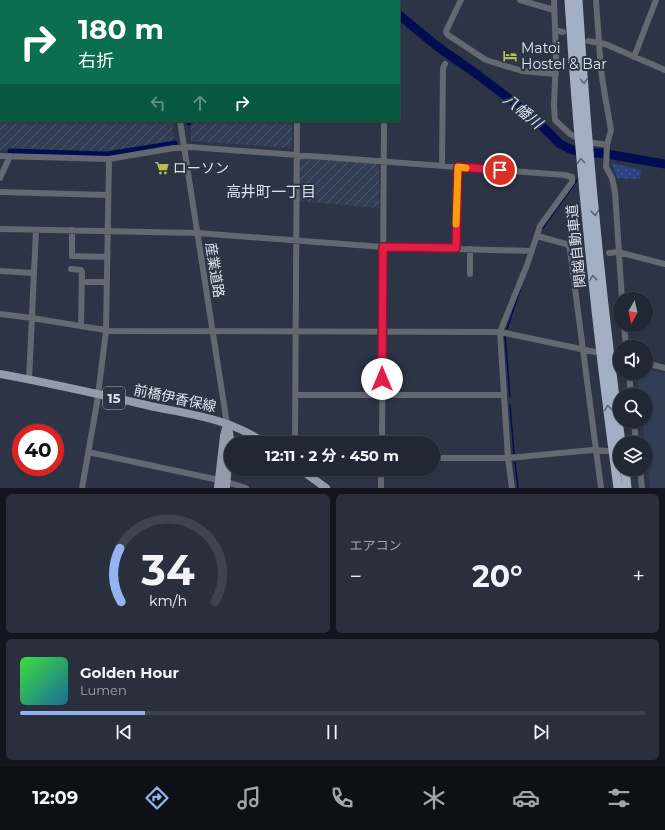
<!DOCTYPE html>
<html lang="ja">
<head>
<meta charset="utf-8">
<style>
	:root { --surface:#212734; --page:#292f3c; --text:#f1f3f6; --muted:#a2a5ac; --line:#3e444f; --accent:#95b2f1 }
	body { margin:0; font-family:Montserrat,"Noto Sans JP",sans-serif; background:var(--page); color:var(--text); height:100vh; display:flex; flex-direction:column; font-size:15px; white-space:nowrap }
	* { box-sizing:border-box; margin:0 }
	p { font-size:13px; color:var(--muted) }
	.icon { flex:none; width:22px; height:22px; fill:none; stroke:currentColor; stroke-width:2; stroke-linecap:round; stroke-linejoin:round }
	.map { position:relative; height:488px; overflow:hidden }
	.drawer { display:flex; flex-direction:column; gap:6px; padding:6px; background:#12151d; flex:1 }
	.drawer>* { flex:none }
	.hud { position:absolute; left:0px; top:0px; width:400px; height:122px; box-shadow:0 1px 3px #0004,0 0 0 1px var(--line); background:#0b6e4f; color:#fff; overflow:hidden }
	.needle { width:26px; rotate:188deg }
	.fabs { position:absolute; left:613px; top:292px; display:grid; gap:8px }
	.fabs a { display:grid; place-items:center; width:40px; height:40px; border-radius:50%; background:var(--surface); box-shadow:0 1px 3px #0004,0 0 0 1px var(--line); font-size:20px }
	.speed { position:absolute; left:12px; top:424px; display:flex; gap:8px; font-size:20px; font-weight:700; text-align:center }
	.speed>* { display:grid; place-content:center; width:52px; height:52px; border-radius:50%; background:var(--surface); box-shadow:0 1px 3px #0004,0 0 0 1px var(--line); line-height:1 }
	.speed .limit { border:6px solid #d22; background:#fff; color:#111 }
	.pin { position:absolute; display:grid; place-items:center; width:34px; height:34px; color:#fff; margin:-17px; border:2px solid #fff; border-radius:50%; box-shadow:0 1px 4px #0007 }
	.me { position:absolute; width:44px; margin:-22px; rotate:0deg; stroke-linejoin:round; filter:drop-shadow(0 0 3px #0008) }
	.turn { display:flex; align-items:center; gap:14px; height:84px; padding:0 12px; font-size:18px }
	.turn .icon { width:52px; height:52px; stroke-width:2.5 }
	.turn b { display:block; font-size:28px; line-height:34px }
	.lanes { display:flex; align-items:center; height:38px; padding:0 12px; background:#0003; justify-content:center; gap:20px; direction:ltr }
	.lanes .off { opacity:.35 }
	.big { font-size:30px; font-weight:700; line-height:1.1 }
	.drawer .card { flex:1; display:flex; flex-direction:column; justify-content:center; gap:6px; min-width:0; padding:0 14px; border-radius:6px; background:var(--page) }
	.drawer .dial { align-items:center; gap:0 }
	.dial svg { height:104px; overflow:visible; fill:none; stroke:var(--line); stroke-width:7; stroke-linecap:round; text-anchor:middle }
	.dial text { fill:var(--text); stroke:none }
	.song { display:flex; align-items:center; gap:12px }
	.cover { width:48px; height:48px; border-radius:6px; background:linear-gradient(135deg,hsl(120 70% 55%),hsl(200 70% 35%)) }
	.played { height:4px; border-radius:2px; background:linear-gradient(90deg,var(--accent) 20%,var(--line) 20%) }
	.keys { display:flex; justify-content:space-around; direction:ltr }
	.heat { display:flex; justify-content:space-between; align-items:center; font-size:22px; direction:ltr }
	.drawer .tiles { flex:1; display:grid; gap:6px; grid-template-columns:1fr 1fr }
	.card:last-child { grid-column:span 2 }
	.trip { position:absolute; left:224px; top:436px; width:216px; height:40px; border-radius:20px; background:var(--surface); box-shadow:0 1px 3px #0004,0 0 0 1px var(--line); font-weight:700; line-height:40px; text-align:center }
	.dock { display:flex; height:64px; justify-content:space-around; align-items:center; background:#0d1015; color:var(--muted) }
	.dock .icon { width:28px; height:28px }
	.dock .selected { color:var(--accent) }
	.dock b { font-size:18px; color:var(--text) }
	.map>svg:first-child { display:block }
	.built { fill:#333e54 }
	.industrial { fill:url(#industrial-furrows) }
	.grass { fill:url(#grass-dots) }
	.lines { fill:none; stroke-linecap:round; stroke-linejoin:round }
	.stream { stroke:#020d51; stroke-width:1.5 }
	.canal { stroke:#020d51; stroke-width:5 }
	.river { stroke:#020d51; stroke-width:9 }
	.minor { stroke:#646871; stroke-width:6 }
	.major { stroke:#939bac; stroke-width:8 }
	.highway { stroke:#a5afc3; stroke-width:9 }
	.oneway { stroke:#5c6577 }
	.route-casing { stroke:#92132f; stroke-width:10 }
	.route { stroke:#e11d48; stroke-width:7 }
	.slow { stroke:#f59e0b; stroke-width:7 }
	.labels { text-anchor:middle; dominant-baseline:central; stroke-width:4; stroke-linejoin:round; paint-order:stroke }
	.shield { fill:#2c3445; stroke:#a9aebb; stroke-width:1 }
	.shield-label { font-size:13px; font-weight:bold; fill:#dee3ee }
	.poi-label { font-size:14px; fill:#dee3ee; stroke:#2c3445; text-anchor:start }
	.street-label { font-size:14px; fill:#dee3ee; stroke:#2c3445 }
	.water-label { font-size:15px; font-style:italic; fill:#d6e0f5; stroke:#2c3445 }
	.neighbourhood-label { font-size:15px; fill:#dee3ee; stroke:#2c3445 }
</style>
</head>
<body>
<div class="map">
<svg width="665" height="488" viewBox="0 0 665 488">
	<defs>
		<pattern id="industrial-furrows" width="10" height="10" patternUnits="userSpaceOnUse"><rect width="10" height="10" fill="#333e54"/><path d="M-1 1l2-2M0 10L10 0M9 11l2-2" fill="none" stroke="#505a6d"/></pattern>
		<pattern id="grass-dots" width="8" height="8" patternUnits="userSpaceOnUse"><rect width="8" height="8" fill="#2a4481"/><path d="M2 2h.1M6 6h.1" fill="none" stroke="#485f93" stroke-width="1.8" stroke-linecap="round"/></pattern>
	</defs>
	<rect width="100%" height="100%" fill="#2c3445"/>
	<path class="built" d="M 646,369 L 665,373 L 665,488 L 650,488 L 646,443 L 645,443 L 642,421 L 646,421 L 646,395 L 639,395 L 637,373 L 646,373 Z"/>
	<path class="industrial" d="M 0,0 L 133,1 L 1,1 L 1,121 L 172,121 L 174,142 L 108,153 L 0,150 Z
		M 191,121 L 292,121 L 292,146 L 290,148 L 191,141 Z
		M 301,158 L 376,163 L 379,166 L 379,208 L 297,201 L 298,161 Z"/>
	<path class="grass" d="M 612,163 L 641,170 L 640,179 L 617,178 Z"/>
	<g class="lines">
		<path class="stream" d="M 542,229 L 578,179
			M 507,329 L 521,287
			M 505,335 L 510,397
			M 510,405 L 514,454
			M 515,462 L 518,488"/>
		<path class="canal" d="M 151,0 L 151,1
			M 189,121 L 189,123
			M 10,151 L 107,154 L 175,143"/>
		<path class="river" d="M 380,0 L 382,1
			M 399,15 L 438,47 L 478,75 L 532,116 L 560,144 L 570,149 L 583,153 L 601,153 L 665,164"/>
		<path class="minor" d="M 141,0 L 142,1
			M 155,0 L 155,1
			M 461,0 L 447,29 L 446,32 L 448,35 L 486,60 L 522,71 L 556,74
			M 520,0 L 554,10
			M 554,0 L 556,56 L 554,106 L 555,120 L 570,134 L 582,141 L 607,145
			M 596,0 L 601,70 L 605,96 L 611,130 L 607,145 L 606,167 L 612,178 L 615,192 L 622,299
			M 224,1 L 226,0
			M 297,1 L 297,0
			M 555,30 L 563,32
			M 588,41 L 605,44 L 665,70
			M 634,57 L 656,0
			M 180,121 L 227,424
			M 0,156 L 109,159 L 174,148 L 190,147 L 565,175 L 572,177 L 572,182 L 540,226 L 527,265 L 500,332 L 508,458 L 512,488
			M 442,166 L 443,68 L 445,64
			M 0,178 L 10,156
			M 0,192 L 108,195
			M 0,229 L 197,233 L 383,247 L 532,251
			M 72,230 L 72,256 L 107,257
			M 537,236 L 566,244 L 569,246 L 570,250 L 601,488
			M 456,248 L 458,167
			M 570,250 L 581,251
			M 609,253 L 618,252 L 665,264
			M 71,269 L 81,270 L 82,272 L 81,326
			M 0,271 L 34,273
			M 470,274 L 470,249
			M 82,282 L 107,282
			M 0,314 L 32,318 L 111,331 L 500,332 L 595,352
			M 624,325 L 626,347
			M 617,357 L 620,357
			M 646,363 L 665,368
			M 629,373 L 631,395
			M 29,380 L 36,230
			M 296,395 L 504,395
			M 634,421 L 636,443
			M 295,443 L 297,121
			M 382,443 L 384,121
			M 88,452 L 219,480
			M 433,458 L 508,458 L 592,450 L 607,451
			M 640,469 L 642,488
			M 227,482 L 246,488
			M 82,488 L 97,403 L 106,331 L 109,159
			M 381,488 L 381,469"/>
		<path class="major" d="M 0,374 C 49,383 98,394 146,405 C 190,415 226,417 265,443
			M 300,469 L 326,488
			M 218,488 L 224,436 L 227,424
			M 226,488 L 230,439 L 228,426"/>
		<path class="highway" d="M 569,0 C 579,163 596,326 618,488
			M 578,0 C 587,148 601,296 621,443
			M 625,469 L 627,488"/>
	</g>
	<defs><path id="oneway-chevron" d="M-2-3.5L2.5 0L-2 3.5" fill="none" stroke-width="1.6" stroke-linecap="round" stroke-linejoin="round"/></defs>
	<g class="oneway">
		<use href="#oneway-chevron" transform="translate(584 81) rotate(85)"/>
		<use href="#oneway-chevron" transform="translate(581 161) rotate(-95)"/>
		<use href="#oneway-chevron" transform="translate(595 213) rotate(84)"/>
		<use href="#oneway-chevron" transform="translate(593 278) rotate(-96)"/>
		<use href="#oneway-chevron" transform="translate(608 408) rotate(-97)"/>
	</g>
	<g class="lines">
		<defs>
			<path id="route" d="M 382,379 L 383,247 L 456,248 L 458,167 L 500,170"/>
		</defs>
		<use href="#route" class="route-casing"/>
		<use href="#route" class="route"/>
		<path class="slow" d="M 456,224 L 458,167 L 466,168"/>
	</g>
	<defs>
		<symbol id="hotel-bare" viewBox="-9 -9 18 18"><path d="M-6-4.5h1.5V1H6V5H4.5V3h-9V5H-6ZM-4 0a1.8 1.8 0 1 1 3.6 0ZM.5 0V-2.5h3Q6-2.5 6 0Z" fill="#b5c249" stroke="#2c3445" stroke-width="2.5" paint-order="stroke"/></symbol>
		<symbol id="supermarket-bare" viewBox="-9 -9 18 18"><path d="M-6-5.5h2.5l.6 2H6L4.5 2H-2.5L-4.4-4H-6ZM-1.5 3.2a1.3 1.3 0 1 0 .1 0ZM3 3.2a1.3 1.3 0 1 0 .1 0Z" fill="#b5c249" stroke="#2c3445" stroke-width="2.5" paint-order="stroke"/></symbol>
	</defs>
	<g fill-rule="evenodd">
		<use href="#hotel-bare" x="500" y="46" width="20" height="20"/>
		<use href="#supermarket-bare" x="152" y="158" width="20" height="20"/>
	</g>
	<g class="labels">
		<rect class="shield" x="103" y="387" width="22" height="22" rx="3"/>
		<g class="shield-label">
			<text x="114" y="398">15</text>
		</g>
		<g class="poi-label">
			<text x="521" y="48">Matoi<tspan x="521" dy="16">Hostel &amp; Bar</tspan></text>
			<text x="173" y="168">ローソン</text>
		</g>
		<g class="street-label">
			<text transform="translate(576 246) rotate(-96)">関越自動車道</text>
			<text transform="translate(215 270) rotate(81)">産業道路</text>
			<text transform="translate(175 398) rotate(12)">前橋伊香保線</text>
		</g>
		<g class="water-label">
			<text transform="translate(523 111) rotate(39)">八幡川</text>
		</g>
		<g class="neighbourhood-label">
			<text x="271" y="191">高井町一丁目</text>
		</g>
	</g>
</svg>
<div class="fabs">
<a><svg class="needle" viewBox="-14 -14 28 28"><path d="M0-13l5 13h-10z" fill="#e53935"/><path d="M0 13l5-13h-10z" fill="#a2a5ac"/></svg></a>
<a><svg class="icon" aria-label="sound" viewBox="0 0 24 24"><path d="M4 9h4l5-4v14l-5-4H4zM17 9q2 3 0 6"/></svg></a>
<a><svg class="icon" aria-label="search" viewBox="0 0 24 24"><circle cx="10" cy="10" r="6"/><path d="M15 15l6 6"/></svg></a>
<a><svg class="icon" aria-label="layers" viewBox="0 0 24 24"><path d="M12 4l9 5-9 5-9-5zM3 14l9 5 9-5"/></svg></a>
</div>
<div class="speed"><div class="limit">40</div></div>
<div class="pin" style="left:500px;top:170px;background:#d93025"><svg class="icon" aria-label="arrive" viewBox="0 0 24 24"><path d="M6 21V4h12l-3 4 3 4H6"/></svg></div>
<svg class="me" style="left:382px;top:379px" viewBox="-20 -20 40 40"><circle r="19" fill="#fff"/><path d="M0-13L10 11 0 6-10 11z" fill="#e11d48"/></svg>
<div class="trip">12:11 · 2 分 · 450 m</div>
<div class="hud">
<div class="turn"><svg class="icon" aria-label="right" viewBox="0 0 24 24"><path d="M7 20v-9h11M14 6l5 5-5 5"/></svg><div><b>180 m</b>右折</div></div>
<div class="lanes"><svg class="icon off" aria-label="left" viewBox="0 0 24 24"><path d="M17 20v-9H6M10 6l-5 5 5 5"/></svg><svg class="icon off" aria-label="ahead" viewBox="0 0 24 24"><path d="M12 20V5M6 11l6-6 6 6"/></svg><svg class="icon" aria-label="right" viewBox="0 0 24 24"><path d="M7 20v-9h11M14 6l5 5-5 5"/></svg></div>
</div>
</div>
<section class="drawer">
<div class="tiles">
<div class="card dial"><svg viewBox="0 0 100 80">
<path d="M14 69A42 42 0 1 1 86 69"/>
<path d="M14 69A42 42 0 0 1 13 28" stroke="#95b2f1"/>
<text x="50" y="56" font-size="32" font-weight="700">34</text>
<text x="50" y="72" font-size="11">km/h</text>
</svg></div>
<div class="card"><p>エアコン</p>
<div class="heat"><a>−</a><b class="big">20°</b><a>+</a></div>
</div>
<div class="card">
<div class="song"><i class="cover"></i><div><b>Golden Hour</b><p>Lumen</p></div></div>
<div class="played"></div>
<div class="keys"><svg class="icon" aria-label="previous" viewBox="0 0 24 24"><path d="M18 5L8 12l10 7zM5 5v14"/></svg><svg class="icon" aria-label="pause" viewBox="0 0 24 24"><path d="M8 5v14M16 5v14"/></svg><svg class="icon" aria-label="next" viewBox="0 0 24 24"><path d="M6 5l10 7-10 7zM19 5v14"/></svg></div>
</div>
</div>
</section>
<nav class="dock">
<b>12:09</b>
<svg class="icon selected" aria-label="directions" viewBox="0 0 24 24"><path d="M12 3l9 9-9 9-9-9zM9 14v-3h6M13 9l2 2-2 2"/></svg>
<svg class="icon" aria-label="music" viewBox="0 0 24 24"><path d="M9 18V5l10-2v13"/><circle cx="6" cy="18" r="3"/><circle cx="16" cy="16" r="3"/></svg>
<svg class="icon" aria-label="phone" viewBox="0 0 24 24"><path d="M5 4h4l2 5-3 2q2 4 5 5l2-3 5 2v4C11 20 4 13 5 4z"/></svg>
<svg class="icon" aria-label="climate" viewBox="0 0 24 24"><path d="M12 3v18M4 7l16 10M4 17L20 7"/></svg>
<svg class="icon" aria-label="car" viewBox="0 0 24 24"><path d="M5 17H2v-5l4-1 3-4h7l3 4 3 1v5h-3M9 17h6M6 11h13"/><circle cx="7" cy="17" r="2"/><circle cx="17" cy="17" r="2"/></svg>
<svg class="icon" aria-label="filters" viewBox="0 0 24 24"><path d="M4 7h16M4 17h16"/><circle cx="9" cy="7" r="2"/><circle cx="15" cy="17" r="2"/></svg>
</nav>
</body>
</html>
